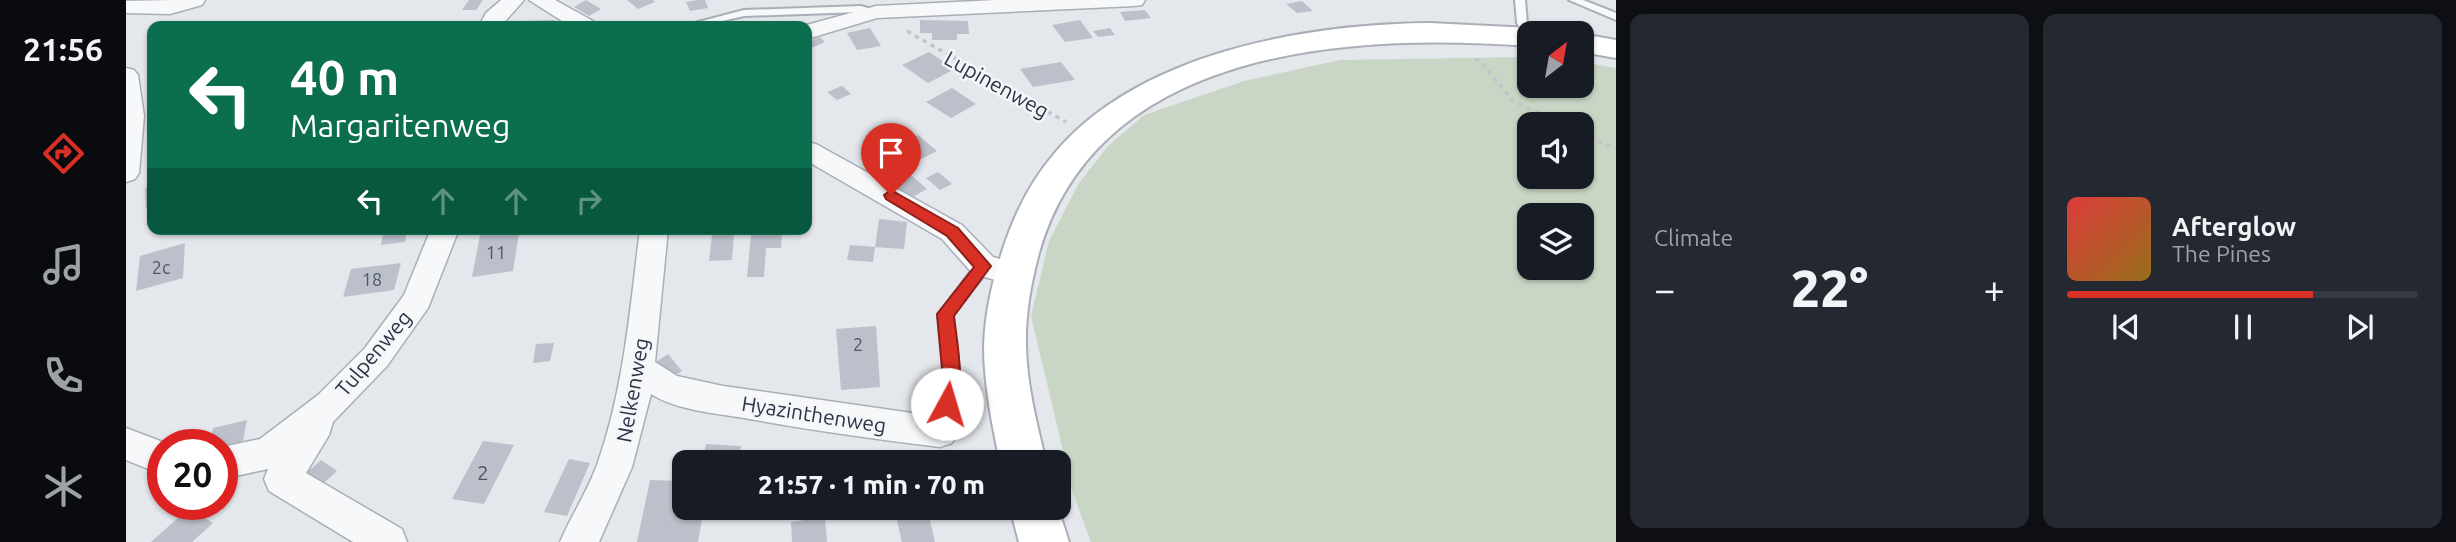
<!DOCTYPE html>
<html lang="en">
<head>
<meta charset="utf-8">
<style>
	:root { --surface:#171b24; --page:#242831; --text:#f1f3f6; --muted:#9ea1a6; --line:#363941; --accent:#d93025 }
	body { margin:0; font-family:Ubuntu,sans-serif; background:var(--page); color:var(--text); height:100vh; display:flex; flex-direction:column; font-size:26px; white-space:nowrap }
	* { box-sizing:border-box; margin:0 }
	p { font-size:23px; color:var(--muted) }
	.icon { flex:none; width:38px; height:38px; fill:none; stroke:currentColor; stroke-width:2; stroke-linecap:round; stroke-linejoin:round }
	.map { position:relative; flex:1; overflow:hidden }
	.sheet { display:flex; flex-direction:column; gap:14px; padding:14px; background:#0d0f14; width:840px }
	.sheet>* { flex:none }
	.guide { position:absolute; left:21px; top:21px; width:665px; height:214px; border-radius:14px; box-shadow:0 2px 5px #0004; background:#0b6e4f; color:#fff; overflow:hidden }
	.needle { width:46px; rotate:31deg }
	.controls { position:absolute; left:1391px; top:21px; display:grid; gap:14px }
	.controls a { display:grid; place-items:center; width:77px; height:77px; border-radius:14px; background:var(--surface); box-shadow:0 2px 5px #0004; font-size:35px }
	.speed { position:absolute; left:21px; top:429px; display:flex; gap:14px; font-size:35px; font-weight:700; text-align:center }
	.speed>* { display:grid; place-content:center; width:91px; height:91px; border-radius:50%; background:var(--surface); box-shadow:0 2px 5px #0004; line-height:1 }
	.speed .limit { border:10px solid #d22; background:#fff; color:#111 }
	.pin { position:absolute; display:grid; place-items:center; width:60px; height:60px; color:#fff; margin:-72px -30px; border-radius:50% 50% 50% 0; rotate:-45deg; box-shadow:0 0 7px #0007 }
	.pin .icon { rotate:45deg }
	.me { position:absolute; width:77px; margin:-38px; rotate:6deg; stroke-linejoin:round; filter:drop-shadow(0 0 5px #0008) }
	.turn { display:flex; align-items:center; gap:24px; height:147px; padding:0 28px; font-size:32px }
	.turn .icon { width:91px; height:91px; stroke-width:2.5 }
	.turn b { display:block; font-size:49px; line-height:60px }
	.lanes { display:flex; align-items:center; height:66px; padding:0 28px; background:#0003; justify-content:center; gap:35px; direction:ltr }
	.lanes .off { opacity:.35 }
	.big { font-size:52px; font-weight:800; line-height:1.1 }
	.sheet .tile { flex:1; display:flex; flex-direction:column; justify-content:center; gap:10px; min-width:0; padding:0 24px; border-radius:14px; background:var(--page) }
	.song { display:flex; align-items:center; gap:21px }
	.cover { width:84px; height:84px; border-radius:10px; background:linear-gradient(135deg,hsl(0 70% 55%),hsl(40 70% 35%)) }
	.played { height:7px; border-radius:4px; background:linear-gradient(90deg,var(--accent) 70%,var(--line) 70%) }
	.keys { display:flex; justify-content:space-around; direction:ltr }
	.heat { display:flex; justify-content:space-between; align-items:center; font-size:38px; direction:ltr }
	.sheet .tiles { flex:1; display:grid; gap:14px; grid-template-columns:repeat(2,1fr) }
	.trip { position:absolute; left:546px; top:450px; width:399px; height:70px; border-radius:14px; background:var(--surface); box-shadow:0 2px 5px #0004; font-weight:800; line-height:70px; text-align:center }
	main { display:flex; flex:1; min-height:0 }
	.dock { display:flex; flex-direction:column; width:126px; justify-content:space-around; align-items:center; background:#090b0e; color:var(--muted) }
	.dock .icon { width:49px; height:49px }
	.dock .current { color:var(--accent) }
	.dock b { font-size:32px; color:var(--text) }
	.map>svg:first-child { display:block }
	.green { fill:#c9d6c5; fill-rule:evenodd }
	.building { fill:#bbc0ca }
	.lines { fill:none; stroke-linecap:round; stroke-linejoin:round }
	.lane-casing { stroke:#a9aeb7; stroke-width:4 }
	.street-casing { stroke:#a9aeb7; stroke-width:3 }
	.secondary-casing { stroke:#a9aeb7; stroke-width:4 }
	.path { stroke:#c2c5cb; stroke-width:3.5; stroke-dasharray:4.5 4.5; stroke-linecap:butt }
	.lane { fill:#f7f8fa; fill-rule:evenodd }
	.street { fill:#f7f8fa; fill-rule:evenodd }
	.secondary { fill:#fff; fill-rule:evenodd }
	.route { fill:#d93025; stroke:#8d1f18; stroke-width:2 }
	.labels { text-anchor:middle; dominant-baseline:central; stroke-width:5; stroke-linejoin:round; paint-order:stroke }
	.number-label { font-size:18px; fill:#4f5766 }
	.street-label { font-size:21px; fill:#2b3445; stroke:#f4f6f9 }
	.near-number-label { font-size:21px; fill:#4f5766 }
</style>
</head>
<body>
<main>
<nav class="dock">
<b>21:56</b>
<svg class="icon current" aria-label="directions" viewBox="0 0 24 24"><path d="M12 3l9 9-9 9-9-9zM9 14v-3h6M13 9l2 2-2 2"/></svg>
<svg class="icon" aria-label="music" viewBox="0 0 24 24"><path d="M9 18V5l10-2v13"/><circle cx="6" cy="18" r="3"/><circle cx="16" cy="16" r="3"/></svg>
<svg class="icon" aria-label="phone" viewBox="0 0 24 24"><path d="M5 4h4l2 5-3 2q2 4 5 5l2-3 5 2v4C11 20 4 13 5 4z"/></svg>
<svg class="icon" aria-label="climate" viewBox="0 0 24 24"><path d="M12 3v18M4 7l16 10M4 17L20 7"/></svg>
</nav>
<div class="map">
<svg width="1490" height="542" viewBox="0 0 1490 542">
	<rect width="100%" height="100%" fill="#e4e7ec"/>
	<path class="green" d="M 1403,57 L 1404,86 L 1456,86 L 1456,62 L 1490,68 L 1490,542 L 965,542 L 947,493 L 905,316 L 923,241 L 953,183 L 982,146 L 1018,115 L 1118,81 L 1214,60 ZM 1404,124 L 1456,124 L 1456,177 L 1404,177 ZM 1404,215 L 1456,215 L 1456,268 L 1404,268 Z"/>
	<path class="building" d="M 343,0 L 357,0 L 350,10 L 336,10 Z
		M 460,0 L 475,9 L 463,16 L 448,7 Z
		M 501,0 L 527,0 L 529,2 L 512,9 Z
		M 571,0 L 579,0 L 582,8 L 564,11 L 560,2 Z
		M 1176,1 L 1187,11 L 1171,13 L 1160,4 Z
		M 1019,10 L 1025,18 L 999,21 L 994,12 Z
		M 429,20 L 427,26 L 392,26 L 394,21 Z
		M 794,20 L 842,21 L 843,34 L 831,34 L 831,40 L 806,40 L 806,33 L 794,33 Z
		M 954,20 L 967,38 L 939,42 L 926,25 Z
		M 744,28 L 755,46 L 731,50 L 721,33 Z
		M 984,28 L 989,35 L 972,37 L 967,31 Z
		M 694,37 L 699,42 L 683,49 L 681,47 L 681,42 Z
		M 803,52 L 829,69 L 802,83 L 776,65 Z
		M 935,62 L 949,80 L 907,87 L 894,69 Z
		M 716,86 L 725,94 L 711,100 L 701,92 Z
		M 826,88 L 850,104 L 825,118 L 800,102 Z
		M 792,135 L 811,151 L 777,168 L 758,151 Z
		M 777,168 L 801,189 L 783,199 L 759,177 Z
		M 812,172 L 826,184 L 814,190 L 800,178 Z
		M 26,185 L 26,207 L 20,209 L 19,188 Z
		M 753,219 L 781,222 L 778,249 L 749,247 Z
		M 258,229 L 281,229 L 279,242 L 255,245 Z
		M 363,229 L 387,229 L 387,233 L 393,232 L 387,271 L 346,277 L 355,230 Z
		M 608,234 L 606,260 L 583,261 L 586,235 Z
		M 625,235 L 656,235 L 655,248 L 640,248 L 638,277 L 621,277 Z
		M 59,243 L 57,278 L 10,291 L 14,256 Z
		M 724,245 L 749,247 L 747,262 L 721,260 Z
		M 275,263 L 268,290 L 217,297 L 225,269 Z
		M 750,326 L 754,387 L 715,390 L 710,329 Z
		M 428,343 L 424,361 L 407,363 L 410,344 Z
		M 542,354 L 556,371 L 541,381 L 527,364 Z
		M 121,420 L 117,441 L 96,446 L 84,444 L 87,428 Z
		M 357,441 L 388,445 L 358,504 L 326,499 Z
		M 580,444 L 615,446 L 612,462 L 576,462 Z
		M 443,459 L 464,463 L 441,516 L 418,512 Z
		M 195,460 L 211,471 L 193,487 L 177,476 Z
		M 524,480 L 558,481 L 558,508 L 578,508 L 572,542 L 511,542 Z
		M 63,508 L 87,523 L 66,542 L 25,542 Z
		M 768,508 L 813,508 L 814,510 L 802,512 L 809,542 L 776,542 Z
		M 699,517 L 701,542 L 666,542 L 665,522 Z"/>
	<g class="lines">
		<defs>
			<path id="lane" d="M 1389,0 L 1399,0 L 1401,23 L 1408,33 L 1404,33 L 1404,39 L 1400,38 L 1391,23 Z
				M 1443,0 L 1457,0 L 1490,13 L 1490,20 Z
				M 735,6 L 755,12 L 750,15 L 735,12 L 618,16 L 574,26 L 557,26 L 618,10 Z
				M 857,261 L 862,262 L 864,266 L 862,270 L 826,316 L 833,368 L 822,432 L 820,437 L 814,439 L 808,437 L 806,432 L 817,368 L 812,315 L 852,262 Z"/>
			<path id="street" d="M 47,0 L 79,0 L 76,5 L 44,14 L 0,13 L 0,1 Z
				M 375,0 L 398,0 L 375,26 L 353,26 L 360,13 Z
				M 403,0 L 429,0 L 467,21 L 470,26 L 444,26 Z
				M 870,0 L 1019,0 L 1016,5 L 1008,6 L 751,18 L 681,39 L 681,26 L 677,26 L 750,6 Z
				M 0,68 L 8,70 L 12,75 L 18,116 L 13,173 L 9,179 L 0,182 Z
				M 681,142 L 690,144 L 836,225 L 867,257 L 899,266 L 903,274 L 899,282 L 888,285 L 847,274 L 816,239 L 681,161 Z
				M 305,229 L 333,229 L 302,308 L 261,366 L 207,422 L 203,435 L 180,473 L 276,529 L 281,542 L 227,542 L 143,491 L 138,479 L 142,469 L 96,479 L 96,447 L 134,439 L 192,395 L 239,348 L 278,295 Z
				M 514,229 L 542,229 L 529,362 L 551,376 L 597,386 L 814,417 L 826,421 L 831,432 L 826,443 L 814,447 C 748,439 683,430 618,418 C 588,413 550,410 525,394 L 506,467 L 473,542 L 434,542 C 445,516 461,492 471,465 C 498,389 504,309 514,229 Z
				M 0,428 L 42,444 L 37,444 L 37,475 L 0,460 Z"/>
			<path id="secondary" d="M 1304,23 L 1404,28 L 1416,33 L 1404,33 L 1404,46 C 1226,33 972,46 913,253 C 905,283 899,315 900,347 C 901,386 911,424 920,462 L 874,462 C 866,424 858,385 858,346 C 859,314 866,282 876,252 C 887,217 904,182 928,154 C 1012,53 1179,24 1304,23 Z
				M 1456,34 L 1490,40 L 1490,58 L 1456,52 Z
				M 884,508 L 932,508 L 943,542 L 893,542 Z"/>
		</defs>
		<use href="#lane" class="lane-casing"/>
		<use href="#street" class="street-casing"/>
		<use href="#secondary" class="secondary-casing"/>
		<path class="path" d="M 1426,24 L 1445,27
			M 781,31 L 940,122
			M 1349,59 L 1354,61 L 1387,101 L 1437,124
			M 1456,133 L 1490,149"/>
		<use href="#lane" class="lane"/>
		<use href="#street" class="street"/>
		<use href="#secondary" class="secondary"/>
	</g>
	<path class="route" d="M 765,190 L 832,228 L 865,266 L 828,316 C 831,344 840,383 827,410 L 821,412 L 815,410 L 812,404 L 816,368 L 811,314 L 848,267 L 821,236 L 760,199 L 758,195 Z"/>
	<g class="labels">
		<g class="number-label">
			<text x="370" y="252">11</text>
			<text x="35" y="267">2c</text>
			<text x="246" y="279">18</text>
			<text x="732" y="344">2</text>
		</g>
		<g class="street-label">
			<text transform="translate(871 84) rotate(29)">Lupinenweg</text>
			<text transform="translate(247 353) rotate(-50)">Tulpenweg</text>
			<text transform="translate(506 390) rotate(-80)">Nelkenweg</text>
			<text transform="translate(688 414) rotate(9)">Hyazinthenweg</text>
		</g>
		<g class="near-number-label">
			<text x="357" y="472">2</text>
		</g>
	</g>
</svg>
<div class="controls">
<a><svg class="needle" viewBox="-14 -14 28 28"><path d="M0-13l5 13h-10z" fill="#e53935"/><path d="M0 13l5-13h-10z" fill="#9ea1a6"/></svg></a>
<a><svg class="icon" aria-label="sound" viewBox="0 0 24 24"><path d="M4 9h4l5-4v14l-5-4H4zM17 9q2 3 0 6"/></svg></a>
<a><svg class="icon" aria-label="layers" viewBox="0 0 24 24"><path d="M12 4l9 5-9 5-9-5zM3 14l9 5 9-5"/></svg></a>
</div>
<div class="speed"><div class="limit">20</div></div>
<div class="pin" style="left:765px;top:195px;background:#d93025"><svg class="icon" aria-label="arrive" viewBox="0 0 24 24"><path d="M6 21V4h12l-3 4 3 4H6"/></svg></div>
<svg class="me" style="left:821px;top:404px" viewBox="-20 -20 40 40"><circle r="19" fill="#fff"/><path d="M0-13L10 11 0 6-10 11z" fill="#d93025"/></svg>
<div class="trip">21:57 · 1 min · 70 m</div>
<div class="guide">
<div class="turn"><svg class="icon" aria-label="left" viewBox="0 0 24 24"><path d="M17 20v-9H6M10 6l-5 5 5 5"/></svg><div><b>40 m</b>Margaritenweg</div></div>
<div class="lanes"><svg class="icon" aria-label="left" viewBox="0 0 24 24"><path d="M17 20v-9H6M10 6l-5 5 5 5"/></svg><svg class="icon off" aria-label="ahead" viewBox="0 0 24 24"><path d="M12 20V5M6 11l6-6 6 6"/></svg><svg class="icon off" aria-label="ahead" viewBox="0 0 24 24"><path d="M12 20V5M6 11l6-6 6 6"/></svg><svg class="icon off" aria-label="right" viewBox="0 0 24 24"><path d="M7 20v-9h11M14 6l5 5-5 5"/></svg></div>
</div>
</div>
<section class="sheet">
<div class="tiles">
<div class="tile"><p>Climate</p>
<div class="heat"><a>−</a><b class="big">22°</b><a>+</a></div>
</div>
<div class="tile">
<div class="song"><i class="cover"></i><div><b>Afterglow</b><p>The Pines</p></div></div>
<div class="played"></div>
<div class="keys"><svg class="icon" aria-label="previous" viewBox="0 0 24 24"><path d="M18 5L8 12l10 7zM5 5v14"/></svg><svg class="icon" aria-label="pause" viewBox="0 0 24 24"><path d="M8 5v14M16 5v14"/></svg><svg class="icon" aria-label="next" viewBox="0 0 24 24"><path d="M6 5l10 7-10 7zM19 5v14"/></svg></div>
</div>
</div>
</section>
</main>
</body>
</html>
